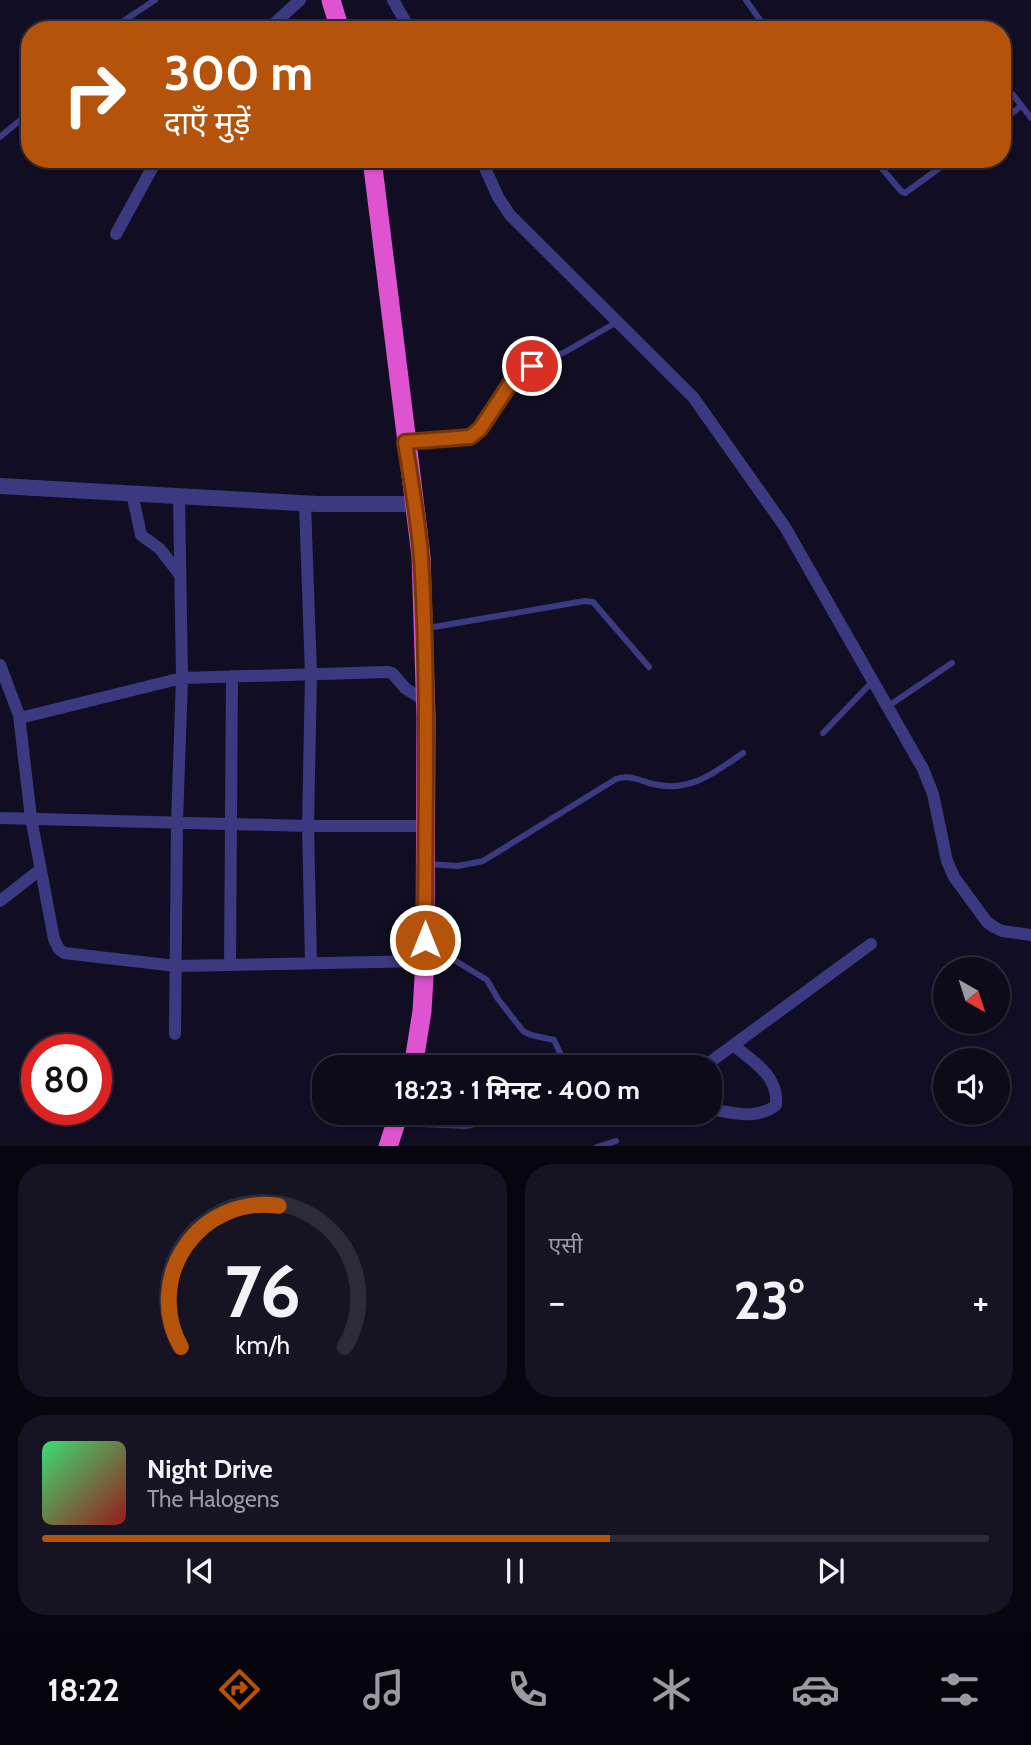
<!DOCTYPE html>
<html lang="hi">
<head>
<meta charset="utf-8">
<style>
	:root { --surface:#0d0a1a; --page:#161323; --text:#f1f3f6; --muted:#9a9aa2; --line:#2d2b39; --accent:#b45309 }
	body { margin:0; font-family:Cabin,"Noto Sans Devanagari",sans-serif; background:var(--page); color:var(--text); height:100vh; display:flex; flex-direction:column; font-size:26px; white-space:nowrap }
	* { box-sizing:border-box; margin:0 }
	p { font-size:23px; color:var(--muted) }
	.icon { flex:none; width:38px; height:38px; fill:none; stroke:currentColor; stroke-width:2; stroke-linecap:round; stroke-linejoin:round }
	.map { position:relative; height:1146px; overflow:hidden }
	.sheet { display:flex; flex-direction:column; gap:18px; padding:18px; background:#07060e; flex:1 }
	.sheet>* { flex:none }
	.guide { position:absolute; left:21px; top:21px; width:990px; height:147px; border-radius:28px; box-shadow:0 2px 5px #0004,0 0 0 2px var(--line); background:#b45309; color:#fff; overflow:hidden }
	.needle { width:46px; rotate:141deg }
	.tools { position:absolute; left:933px; top:957px; display:grid; gap:14px }
	.tools a { display:grid; place-items:center; width:77px; height:77px; border-radius:50%; background:var(--surface); box-shadow:0 2px 5px #0004,0 0 0 2px var(--line); font-size:35px }
	.speed { position:absolute; left:21px; top:1034px; display:flex; gap:14px; font-size:35px; font-weight:700; text-align:center }
	.speed>* { display:grid; place-content:center; width:91px; height:91px; border-radius:50%; background:var(--surface); box-shadow:0 2px 5px #0004,0 0 0 2px var(--line); line-height:1 }
	.speed .limit { border:10px solid #d22; background:#fff; color:#111 }
	.pin { position:absolute; display:grid; place-items:center; width:60px; height:60px; color:#fff; margin:-30px; border:4px solid #fff; border-radius:50%; box-shadow:0 2px 7px #0007 }
	.me { position:absolute; width:77px; margin:-38px; rotate:0deg; stroke-linejoin:round; filter:drop-shadow(0 0 5px #0008) }
	.turn { display:flex; align-items:center; gap:24px; height:147px; padding:0 28px; font-size:32px }
	.turn .icon { width:91px; height:91px; stroke-width:2.5 }
	.turn b { display:block; font-size:49px; line-height:60px }
	.big { font-size:52px; font-weight:700; line-height:1.1 }
	.sheet .tile { flex:1; display:flex; flex-direction:column; justify-content:center; gap:10px; min-width:0; padding:0 24px; border-radius:28px; background:var(--page) }
	.sheet .dial { align-items:center; gap:0 }
	.dial svg { height:182px; overflow:visible; fill:none; stroke:var(--line); stroke-width:7; stroke-linecap:round; text-anchor:middle }
	.dial text { fill:var(--text); stroke:none }
	.song { display:flex; align-items:center; gap:21px }
	.cover { width:84px; height:84px; border-radius:10px; background:linear-gradient(135deg,hsl(140 70% 55%),hsl(0 70% 35%)) }
	.played { height:7px; border-radius:4px; background:linear-gradient(90deg,var(--accent) 60%,var(--line) 60%) }
	.keys { display:flex; justify-content:space-around; direction:ltr }
	.heat { display:flex; justify-content:space-between; align-items:center; font-size:38px; direction:ltr }
	.sheet .tiles { flex:1; display:grid; gap:18px; grid-template-columns:1fr 1fr }
	.tile:last-child { grid-column:span 2 }
	.trip { position:absolute; left:312px; top:1055px; width:410px; height:70px; border-radius:28px; background:var(--surface); box-shadow:0 2px 5px #0004,0 0 0 2px var(--line); font-weight:700; line-height:70px; text-align:center }
	.menu { display:flex; height:112px; justify-content:space-around; align-items:center; background:#05040a; color:var(--muted) }
	.menu .icon { width:49px; height:49px }
	.menu .selected { color:var(--accent) }
	.menu b { font-size:32px; color:var(--text) }
	.map>svg:first-child { display:block }
	.lines { fill:none; stroke-linecap:round; stroke-linejoin:round }
	.service { stroke:#3b3a81; stroke-width:6 }
	.minor { stroke:#3b3a81; stroke-width:12 }
	.tertiary { stroke:#3b3a81; stroke-width:16 }
	.trunk { stroke:#dd53d0; stroke-width:19 }
	.route-casing { stroke:#753606; stroke-width:18 }
	.route { stroke:#b45309; stroke-width:12 }
</style>
</head>
<body>
<div class="map">
<svg width="1031" height="1147" viewBox="0 0 1031 1147">
	<rect width="100%" height="100%" fill="#110e23"/>
	<g class="lines">
		<path class="service" d="M 746,0 L 767,30
			M 405,20 L 436,30
			M 115,30 L 122,22 L 155,0
			M 1003,82 L 1031,118
			M 1003,120 L 1021,106
			M 0,137 L 30,112
			M 874,159 L 901,191 L 905,193 L 952,159
			M 410,441 L 470,437 L 480,429 L 518,375 L 532,366 L 565,352 L 617,322
			M 428,628 L 585,601 L 593,602 L 649,667
			M 887,707 L 952,663
			M 823,733 L 873,681
			M 427,864 L 458,866 L 483,861 L 616,779 C 630,774 640,781 653,784 C 690,793 714,773 743,753
			M 427,920 L 445,928 L 448,954 L 451,958 L 487,980 L 498,999 L 523,1031 L 531,1035 L 554,1040 L 567,1068
			M 597,1147 L 616,1141"/>
		<path class="minor" d="M 393,0 L 410,30
			M 267,30 L 300,0
			M 481,159 L 498,197 L 510,215 L 693,397 L 785,527 L 923,769 L 933,794 L 947,861 L 954,877 L 987,922 L 994,927 L 1002,931 L 1031,935
			M 116,234 L 157,159
			M 132,493 L 141,535 L 160,549 L 180,575
			M 305,504 L 311,674 L 308,826 L 311,963
			M 0,665 L 19,715 L 31,818 L 54,939 L 59,949 L 64,953 L 176,966 L 425,961
			M 20,718 L 182,678 L 388,672 L 392,673 L 405,688 L 425,701
			M 0,818 L 308,826 L 425,826
			M 0,901 L 41,869
			M 230,965 L 232,676
			M 175,1034 L 177,822 L 182,678 L 179,496
			M 702,1068 L 871,944
			M 709,1109 C 731,1112 757,1121 776,1105 C 779,1076 753,1061 733,1045
			M 397,1120 L 466,1123 L 508,1113"/>
		<path class="tertiary" d="M 0,486 L 317,504 L 414,504"/>
		<path class="trunk" d="M 331,0 L 340,30
			M 372,159 L 421,556 L 426,717 L 425,961 L 422,1011 L 413,1068
			M 388,1147 L 399,1113"/>
	</g>
	<g class="lines">
		<defs>
			<path id="route" d="M 425,940 C 425,813 429,685 421,557 C 418,519 411,480 405,442 L 470,437 L 480,429 L 512,381 L 532,366"/>
		</defs>
		<use href="#route" class="route-casing"/>
		<use href="#route" class="route"/>
	</g>
</svg>
<div class="tools">
<a><svg class="needle" viewBox="-14 -14 28 28"><path d="M0-13l5 13h-10z" fill="#e53935"/><path d="M0 13l5-13h-10z" fill="#9a9aa2"/></svg></a>
<a><svg class="icon" aria-label="sound" viewBox="0 0 24 24"><path d="M4 9h4l5-4v14l-5-4H4zM17 9q2 3 0 6"/></svg></a>
</div>
<div class="speed"><div class="limit">80</div></div>
<div class="pin" style="left:532px;top:366px;background:#d93025"><svg class="icon" aria-label="arrive" viewBox="0 0 24 24"><path d="M6 21V4h12l-3 4 3 4H6"/></svg></div>
<svg class="me" style="left:425px;top:940px" viewBox="-20 -20 40 40"><circle r="17" fill="#b45309" stroke="#fff" stroke-width="3"/><path d="M0-11L8 9 0 5-8 9z" fill="#fff"/></svg>
<div class="trip">18:23 · 1 मिनट · 400 m</div>
<div class="guide">
<div class="turn"><svg class="icon" aria-label="right" viewBox="0 0 24 24"><path d="M7 20v-9h11M14 6l5 5-5 5"/></svg><div><b>300 m</b>दाएँ मुड़ें</div></div>
</div>
</div>
<section class="sheet">
<div class="tiles">
<div class="tile dial"><svg viewBox="0 0 100 80">
<path d="M14 69A42 42 0 1 1 86 69"/>
<path d="M14 69A42 42 0 0 1 57 7" stroke="#b45309"/>
<text x="50" y="56" font-size="32" font-weight="700">76</text>
<text x="50" y="72" font-size="11">km/h</text>
</svg></div>
<div class="tile"><p>एसी</p>
<div class="heat"><a>−</a><b class="big">23°</b><a>+</a></div>
</div>
<div class="tile">
<div class="song"><i class="cover"></i><div><b>Night Drive</b><p>The Halogens</p></div></div>
<div class="played"></div>
<div class="keys"><svg class="icon" aria-label="previous" viewBox="0 0 24 24"><path d="M18 5L8 12l10 7zM5 5v14"/></svg><svg class="icon" aria-label="pause" viewBox="0 0 24 24"><path d="M8 5v14M16 5v14"/></svg><svg class="icon" aria-label="next" viewBox="0 0 24 24"><path d="M6 5l10 7-10 7zM19 5v14"/></svg></div>
</div>
</div>
</section>
<nav class="menu">
<b>18:22</b>
<svg class="icon selected" aria-label="directions" viewBox="0 0 24 24"><path d="M12 3l9 9-9 9-9-9zM9 14v-3h6M13 9l2 2-2 2"/></svg>
<svg class="icon" aria-label="music" viewBox="0 0 24 24"><path d="M9 18V5l10-2v13"/><circle cx="6" cy="18" r="3"/><circle cx="16" cy="16" r="3"/></svg>
<svg class="icon" aria-label="phone" viewBox="0 0 24 24"><path d="M5 4h4l2 5-3 2q2 4 5 5l2-3 5 2v4C11 20 4 13 5 4z"/></svg>
<svg class="icon" aria-label="climate" viewBox="0 0 24 24"><path d="M12 3v18M4 7l16 10M4 17L20 7"/></svg>
<svg class="icon" aria-label="car" viewBox="0 0 24 24"><path d="M5 17H2v-5l4-1 3-4h7l3 4 3 1v5h-3M9 17h6M6 11h13"/><circle cx="7" cy="17" r="2"/><circle cx="17" cy="17" r="2"/></svg>
<svg class="icon" aria-label="filters" viewBox="0 0 24 24"><path d="M4 7h16M4 17h16"/><circle cx="9" cy="7" r="2"/><circle cx="15" cy="17" r="2"/></svg>
</nav>
</body>
</html>
